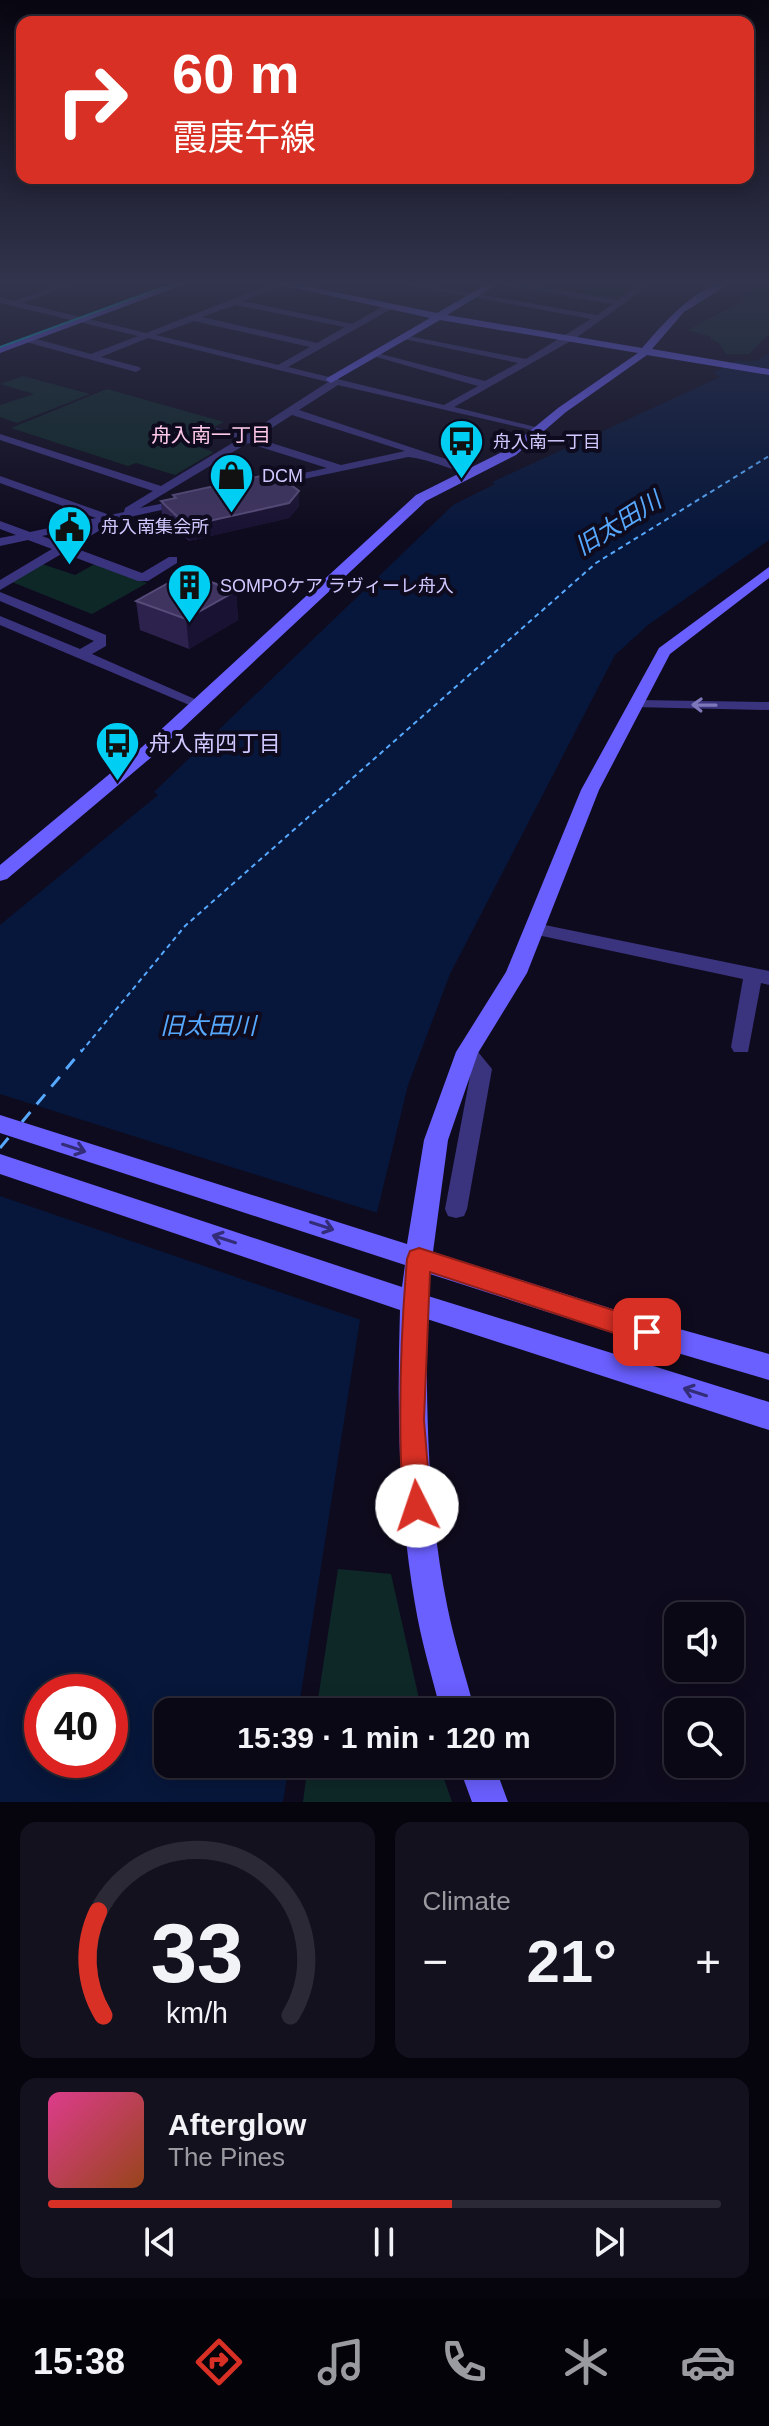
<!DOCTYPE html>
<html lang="en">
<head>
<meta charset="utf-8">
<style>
	:root { --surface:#0b0816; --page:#14111f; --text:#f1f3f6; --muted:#9a9aa1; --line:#2b2935; --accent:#d93025 }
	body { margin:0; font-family:Arial,"Noto Sans JP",sans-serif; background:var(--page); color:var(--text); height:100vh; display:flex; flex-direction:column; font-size:30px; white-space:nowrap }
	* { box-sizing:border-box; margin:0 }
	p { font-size:26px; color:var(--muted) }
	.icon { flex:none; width:44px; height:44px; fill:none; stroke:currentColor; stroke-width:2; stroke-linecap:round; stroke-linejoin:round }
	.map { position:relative; height:1802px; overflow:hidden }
	.panel { display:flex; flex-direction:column; gap:20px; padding:20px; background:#06040c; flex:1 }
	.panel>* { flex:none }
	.top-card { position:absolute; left:16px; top:16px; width:738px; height:168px; border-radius:16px; box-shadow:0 4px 20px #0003,0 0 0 2px var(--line); background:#d93025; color:#fff; overflow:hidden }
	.fabs { position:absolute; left:664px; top:1602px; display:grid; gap:16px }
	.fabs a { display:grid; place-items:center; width:80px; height:80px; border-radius:16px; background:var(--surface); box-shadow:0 4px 20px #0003,0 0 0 2px var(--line); font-size:40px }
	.speed { position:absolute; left:24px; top:1674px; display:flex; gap:16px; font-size:40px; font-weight:700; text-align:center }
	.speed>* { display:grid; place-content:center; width:104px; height:104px; border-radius:50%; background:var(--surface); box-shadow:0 4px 20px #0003,0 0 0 2px var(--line); line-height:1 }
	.speed .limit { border:12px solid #d22; background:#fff; color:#111 }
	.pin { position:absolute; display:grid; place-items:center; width:68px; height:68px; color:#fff; margin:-34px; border-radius:16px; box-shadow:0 4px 12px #0006 }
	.me { position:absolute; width:88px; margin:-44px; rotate:356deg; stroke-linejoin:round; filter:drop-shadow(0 0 6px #0008) }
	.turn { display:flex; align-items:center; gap:28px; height:168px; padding:0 24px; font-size:36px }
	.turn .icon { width:104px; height:104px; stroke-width:2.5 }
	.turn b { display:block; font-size:56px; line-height:68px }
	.big { font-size:60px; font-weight:700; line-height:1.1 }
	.panel .tile { flex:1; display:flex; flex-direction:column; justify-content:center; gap:12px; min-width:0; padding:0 28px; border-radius:16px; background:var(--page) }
	.panel .dial { align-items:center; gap:0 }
	.dial svg { height:208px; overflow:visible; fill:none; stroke:var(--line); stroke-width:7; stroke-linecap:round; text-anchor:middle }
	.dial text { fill:var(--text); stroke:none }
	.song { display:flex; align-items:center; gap:24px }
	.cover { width:96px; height:96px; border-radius:12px; background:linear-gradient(135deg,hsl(330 70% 55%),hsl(20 70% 35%)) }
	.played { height:8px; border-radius:4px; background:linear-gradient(90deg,var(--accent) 60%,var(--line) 60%) }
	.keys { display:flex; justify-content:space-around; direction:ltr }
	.heat { display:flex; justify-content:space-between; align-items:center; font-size:44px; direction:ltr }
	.panel .tiles { flex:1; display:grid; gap:20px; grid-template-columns:1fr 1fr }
	.tile:last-child { grid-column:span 2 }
	.trip { position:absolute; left:154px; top:1698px; width:460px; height:80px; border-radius:16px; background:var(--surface); box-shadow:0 4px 20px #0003,0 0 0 2px var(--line); font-weight:700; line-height:80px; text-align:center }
	.menu { display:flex; height:128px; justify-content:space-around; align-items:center; background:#040309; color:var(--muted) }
	.menu .icon { width:56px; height:56px }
	.menu .active { color:var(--accent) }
	.menu b { font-size:36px; color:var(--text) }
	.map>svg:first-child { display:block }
	.green { fill:#0e2828 }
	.water { fill:#07173b; fill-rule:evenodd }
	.pier { fill:#0f0b1e }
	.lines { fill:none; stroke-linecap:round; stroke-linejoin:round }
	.ferry-far1 { stroke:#56a9ff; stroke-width:2; stroke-dasharray:5 4; stroke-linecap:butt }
	.ferry { stroke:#56a9ff; stroke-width:3; stroke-dasharray:13 10; stroke-linecap:butt }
	.street { fill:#3a347f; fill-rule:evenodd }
	.secondary { fill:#6a5fff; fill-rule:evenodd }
	.tram { stroke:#00cff3; stroke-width:2 }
	.wall { fill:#2d224d }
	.shaded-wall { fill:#1a1232 }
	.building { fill:#3f3460; stroke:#564b79; stroke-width:2 }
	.oneway { stroke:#7e77b9 }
	.oneway2 { stroke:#332d78 }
	.route { fill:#d93025; stroke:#8d1f18; stroke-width:2 }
	.labels { text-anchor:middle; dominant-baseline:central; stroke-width:8; stroke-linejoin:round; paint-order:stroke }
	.far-poi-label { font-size:18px; fill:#d1c8ff; stroke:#0f0b1e; text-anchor:start }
	.far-neighbourhood-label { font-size:20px; fill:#ffcae9; stroke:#0f0b1e }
	.poi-label { font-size:22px; fill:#d1c8ff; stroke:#0f0b1e; text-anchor:start }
	.water-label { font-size:24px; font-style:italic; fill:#56a9ff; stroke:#0f0b1e }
</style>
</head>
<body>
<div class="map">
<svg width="769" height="1802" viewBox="0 0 769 1802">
	<rect width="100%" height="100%" fill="#0f0b1e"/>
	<path class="green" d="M 609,281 L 636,286 L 618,299 L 613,300 L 505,282 Z
		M 760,283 L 769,285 L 769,334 L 749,354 L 726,354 L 718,342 L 710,339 L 712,337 L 688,330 L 747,299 L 741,297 Z
		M 23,376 L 90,394 L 17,423 L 0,417 L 0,405 L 34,394 L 0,384 Z
		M 107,389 L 224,422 L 183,442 L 214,452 L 175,475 L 136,463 L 128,466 L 11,428 Z
		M 42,564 L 75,575 L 95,564 L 147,583 L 92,614 L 12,582 Z
		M 338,1569 L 391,1574 L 422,1712 L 316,1712 Z
		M 308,1764 L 439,1764 L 452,1802 L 303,1802 Z"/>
	<path class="water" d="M 769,354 L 769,540 L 648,625 L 615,655 L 450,974 L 408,1085 L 377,1212 L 298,1712 L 168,1712 L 168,1764 L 289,1764 L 283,1802 L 0,1802 L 0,925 L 158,795 L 154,792 L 453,505 L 495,484 L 492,482 L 720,377 L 713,373 L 735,361 L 756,361 ZM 42,1692 L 110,1692 L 110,1760 L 42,1760 Z"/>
	<path class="pier" d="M 0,1094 L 381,1214 L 364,1321 L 0,1196 Z"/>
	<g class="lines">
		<path class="ferry-far1" d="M 81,1052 L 185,926 L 596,563 L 769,456"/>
		<path class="ferry" d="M 22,1122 L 82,1050
			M 0,1148 L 10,1136"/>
		<path class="street" d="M 70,281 L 82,281 L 23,303 L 146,333 L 279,281 L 291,281 L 243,301 L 352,324 L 387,304 L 393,304 L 393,308 L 288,367 L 444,405 L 478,386 L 373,356 L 373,352 L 485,381 L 518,363 L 399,338 L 403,335 L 526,359 L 591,319 L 386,281 L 404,281 L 597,315 L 613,304 L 483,281 L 502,281 L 618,300 L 638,286 L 615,281 L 655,281 L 576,338 L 454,407 L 544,429 L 544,433 L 338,385 L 299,410 L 476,469 L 476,473 C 458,474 431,459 408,457 L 261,488 L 257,487 L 257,483 L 327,468 L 248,443 L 140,508 L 185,499 L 191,502 L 189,504 L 102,523 L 102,529 L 72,547 L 142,573 L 169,557 L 177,557 L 177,563 L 148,581 L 138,581 L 63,553 L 0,590 L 0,580 L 52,549 L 28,540 L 0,546 L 0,538 L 16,535 L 0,529 L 0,521 L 30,532 L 96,518 L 0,483 L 0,476 L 110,515 L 124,512 L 125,508 L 153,491 L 0,440 L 0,434 L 161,486 L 239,439 L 216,432 L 216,428 L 246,435 L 328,382 L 148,338 L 101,357 L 139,367 L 141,369 L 136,372 L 26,342 L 29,337 L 91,354 L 138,336 L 0,303 L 0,297 L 14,301 ZM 235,305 L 345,327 L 317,343 L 202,317 ZM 194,321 L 310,347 L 278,365 L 156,335 ZM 292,415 L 405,451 L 341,465 L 256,438 ZM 89,526 L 61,543 L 42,536 Z
			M 700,281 L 717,281 L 728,285 L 724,287 Z
			M 0,592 L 106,635 L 106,646 L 92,654 L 206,704 L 199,708 L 194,707 L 0,625 L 0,616 L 80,649 L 94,641 L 0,601 Z
			M 638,700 L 769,702 L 769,710 L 633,707 L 633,701 Z
			M 535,923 L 769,971 L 769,985 L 761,983 L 748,1052 L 734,1052 L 731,1047 L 743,979 L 528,933 L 526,929 L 528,925 Z
			M 467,1045 L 474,1047 L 492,1069 L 467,1209 L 464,1216 L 456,1218 L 448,1216 L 445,1209 L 471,1071 L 457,1052 L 460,1047 Z"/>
		<path class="secondary" d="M 180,281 L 193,281 L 0,353 L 0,347 Z
			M 264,281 L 282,281 L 437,313 L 492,281 L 503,281 L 447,315 L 642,348 C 664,323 699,281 734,281 L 684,312 L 652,349 L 769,369 L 769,375 L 647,355 L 566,412 L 516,455 L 426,501 L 154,755 L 7,879 L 0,881 L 0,865 L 142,747 L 416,495 L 508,449 L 558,408 L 638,353 L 440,320 L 331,383 L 326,380 L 327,378 L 430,318 Z
			M 769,567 L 769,578 L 670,654 L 599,790 L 527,973 L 478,1053 L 448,1140 L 433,1252 L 647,1320 L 769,1354 L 769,1380 L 647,1344 L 430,1274 L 428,1296 L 769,1402 L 769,1430 L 427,1319 C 426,1415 428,1511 447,1605 C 454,1641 466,1677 475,1712 L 441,1712 C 432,1676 421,1641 415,1604 C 398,1506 397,1409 400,1310 L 0,1174 L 0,1154 L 402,1287 L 405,1265 L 0,1133 L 0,1115 L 407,1244 L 424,1140 L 456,1052 L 506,972 L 581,790 L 659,648 Z
			M 458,1764 L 494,1764 L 508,1802 L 472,1802 Z"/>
		<path class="tram" d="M 0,347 L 180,281"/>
	</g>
	<path class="wall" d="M 173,495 L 299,506 L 289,518 L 189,541 L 162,516 L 161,501 L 173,499 Z
		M 236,591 L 238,620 L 189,649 L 140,630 L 136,601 Z"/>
	<path class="shaded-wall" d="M 299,491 L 299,506 L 289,518 L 189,541 L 187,526 Z
		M 236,591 L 238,620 L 189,649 L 186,619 Z"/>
	<path class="building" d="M 275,473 L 299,491 L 289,503 L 187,526 L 161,501 L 176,498 L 173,495 Z
		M 186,573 L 236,591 L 186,619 L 136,601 Z"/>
	<defs><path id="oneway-shaft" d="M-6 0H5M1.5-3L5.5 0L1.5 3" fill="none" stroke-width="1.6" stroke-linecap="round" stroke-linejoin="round" transform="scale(2)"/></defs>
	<use class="oneway" href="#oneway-shaft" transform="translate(704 705) rotate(-179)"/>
	<g class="oneway2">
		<use href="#oneway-shaft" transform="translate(74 1148) rotate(18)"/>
		<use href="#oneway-shaft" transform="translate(322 1226) rotate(18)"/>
		<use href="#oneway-shaft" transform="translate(224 1239) rotate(-162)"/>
		<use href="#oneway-shaft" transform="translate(695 1392) rotate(-162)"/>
	</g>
	<linearGradient id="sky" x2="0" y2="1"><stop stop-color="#080610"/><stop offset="0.53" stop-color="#31344c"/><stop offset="1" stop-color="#31344c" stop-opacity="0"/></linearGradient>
	<rect width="769" height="533" fill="url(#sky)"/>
	<path class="route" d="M 419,1248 L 647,1321 L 656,1324 L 660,1332 L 656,1340 L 647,1344 L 430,1272 L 424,1420 L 431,1506 L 427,1516 L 417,1520 L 407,1516 L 403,1506 C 398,1423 400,1342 407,1259 L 410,1251 Z"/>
	<defs>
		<symbol id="bus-pin" viewBox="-11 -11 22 30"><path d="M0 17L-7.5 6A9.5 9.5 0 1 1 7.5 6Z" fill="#00cff3" stroke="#0f0b1e"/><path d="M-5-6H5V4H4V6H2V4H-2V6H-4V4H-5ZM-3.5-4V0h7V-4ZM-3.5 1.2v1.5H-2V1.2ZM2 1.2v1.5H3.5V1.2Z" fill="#111"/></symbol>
		<symbol id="shop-pin" viewBox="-11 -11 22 30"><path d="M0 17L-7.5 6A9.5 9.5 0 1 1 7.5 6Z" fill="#00cff3" stroke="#0f0b1e"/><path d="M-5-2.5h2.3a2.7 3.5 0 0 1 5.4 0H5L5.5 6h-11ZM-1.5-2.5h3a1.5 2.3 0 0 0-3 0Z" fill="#111"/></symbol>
		<symbol id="civic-pin" viewBox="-11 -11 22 30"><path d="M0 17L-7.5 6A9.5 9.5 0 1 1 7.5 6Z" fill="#00cff3" stroke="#0f0b1e"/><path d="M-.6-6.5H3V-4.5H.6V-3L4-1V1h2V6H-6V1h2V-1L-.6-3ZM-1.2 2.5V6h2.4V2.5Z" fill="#111"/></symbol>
		<symbol id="building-pin" viewBox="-11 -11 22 30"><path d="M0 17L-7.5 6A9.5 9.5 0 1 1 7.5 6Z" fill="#00cff3" stroke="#0f0b1e"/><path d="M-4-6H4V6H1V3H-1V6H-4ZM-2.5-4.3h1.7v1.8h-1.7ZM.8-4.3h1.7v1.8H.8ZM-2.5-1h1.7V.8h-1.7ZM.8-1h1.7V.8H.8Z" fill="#111"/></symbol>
	</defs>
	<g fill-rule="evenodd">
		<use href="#bus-pin" x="436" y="416" width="51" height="69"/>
		<use href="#shop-pin" x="206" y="450" width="51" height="69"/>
		<use href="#civic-pin" x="44" y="502" width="51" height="69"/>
		<use href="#building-pin" x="164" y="560" width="51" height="69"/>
		<use href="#bus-pin" x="92" y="718" width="51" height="69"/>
	</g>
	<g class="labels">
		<g class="far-poi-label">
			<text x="493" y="442">舟入南一丁目</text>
			<text x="262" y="476">DCM</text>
			<text x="101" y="527">舟入南集会所</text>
			<text x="220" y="586">SOMPOケア ラヴィーレ舟入</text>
		</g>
		<g class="far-neighbourhood-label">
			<text x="211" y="435">舟入南一丁目</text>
		</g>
		<g class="poi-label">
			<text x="149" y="743">舟入南四丁目</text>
		</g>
		<g class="water-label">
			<text transform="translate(618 523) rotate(-32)">旧太田川</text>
			<text x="208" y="1025">旧太田川</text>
		</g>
	</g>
</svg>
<div class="fabs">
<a><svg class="icon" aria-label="sound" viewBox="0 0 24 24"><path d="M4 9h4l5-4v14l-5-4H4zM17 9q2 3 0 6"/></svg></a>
<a><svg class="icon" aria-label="search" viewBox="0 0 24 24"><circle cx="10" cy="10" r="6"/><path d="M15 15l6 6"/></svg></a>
</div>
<div class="speed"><div class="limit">40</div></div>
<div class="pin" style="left:647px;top:1332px;background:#d93025"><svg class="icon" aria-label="arrive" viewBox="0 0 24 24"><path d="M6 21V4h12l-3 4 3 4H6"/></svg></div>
<svg class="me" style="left:417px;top:1506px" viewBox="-20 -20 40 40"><circle r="19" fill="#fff"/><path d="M0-13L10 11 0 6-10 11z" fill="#d93025"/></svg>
<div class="trip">15:39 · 1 min · 120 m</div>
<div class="top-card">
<div class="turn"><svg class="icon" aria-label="right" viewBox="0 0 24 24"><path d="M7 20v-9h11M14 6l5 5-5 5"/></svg><div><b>60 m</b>霞庚午線</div></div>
</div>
</div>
<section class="panel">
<div class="tiles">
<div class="tile dial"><svg viewBox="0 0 100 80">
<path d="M14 69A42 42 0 1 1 86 69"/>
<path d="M14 69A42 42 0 0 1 12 29" stroke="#d93025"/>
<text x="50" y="56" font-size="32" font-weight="700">33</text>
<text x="50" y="72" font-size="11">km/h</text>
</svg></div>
<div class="tile"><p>Climate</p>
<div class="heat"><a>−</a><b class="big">21°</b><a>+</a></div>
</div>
<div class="tile">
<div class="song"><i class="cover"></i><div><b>Afterglow</b><p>The Pines</p></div></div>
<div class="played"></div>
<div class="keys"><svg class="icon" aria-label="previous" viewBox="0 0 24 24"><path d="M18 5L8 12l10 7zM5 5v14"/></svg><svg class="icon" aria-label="pause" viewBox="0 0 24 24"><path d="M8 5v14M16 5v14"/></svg><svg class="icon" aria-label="next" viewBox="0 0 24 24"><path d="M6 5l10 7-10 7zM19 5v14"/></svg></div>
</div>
</div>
</section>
<nav class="menu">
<b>15:38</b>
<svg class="icon active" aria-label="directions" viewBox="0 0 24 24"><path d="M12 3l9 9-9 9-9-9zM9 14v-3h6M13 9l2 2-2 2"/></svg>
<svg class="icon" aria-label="music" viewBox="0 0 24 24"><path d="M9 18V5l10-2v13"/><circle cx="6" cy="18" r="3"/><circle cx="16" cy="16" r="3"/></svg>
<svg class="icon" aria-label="phone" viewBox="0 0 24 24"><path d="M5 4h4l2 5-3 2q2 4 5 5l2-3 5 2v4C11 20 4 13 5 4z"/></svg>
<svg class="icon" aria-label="climate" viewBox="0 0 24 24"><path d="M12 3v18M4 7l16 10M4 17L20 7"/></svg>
<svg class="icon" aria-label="car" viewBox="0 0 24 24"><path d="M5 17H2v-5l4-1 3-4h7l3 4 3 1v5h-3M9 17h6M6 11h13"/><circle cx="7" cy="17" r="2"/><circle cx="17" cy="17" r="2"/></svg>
</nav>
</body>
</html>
